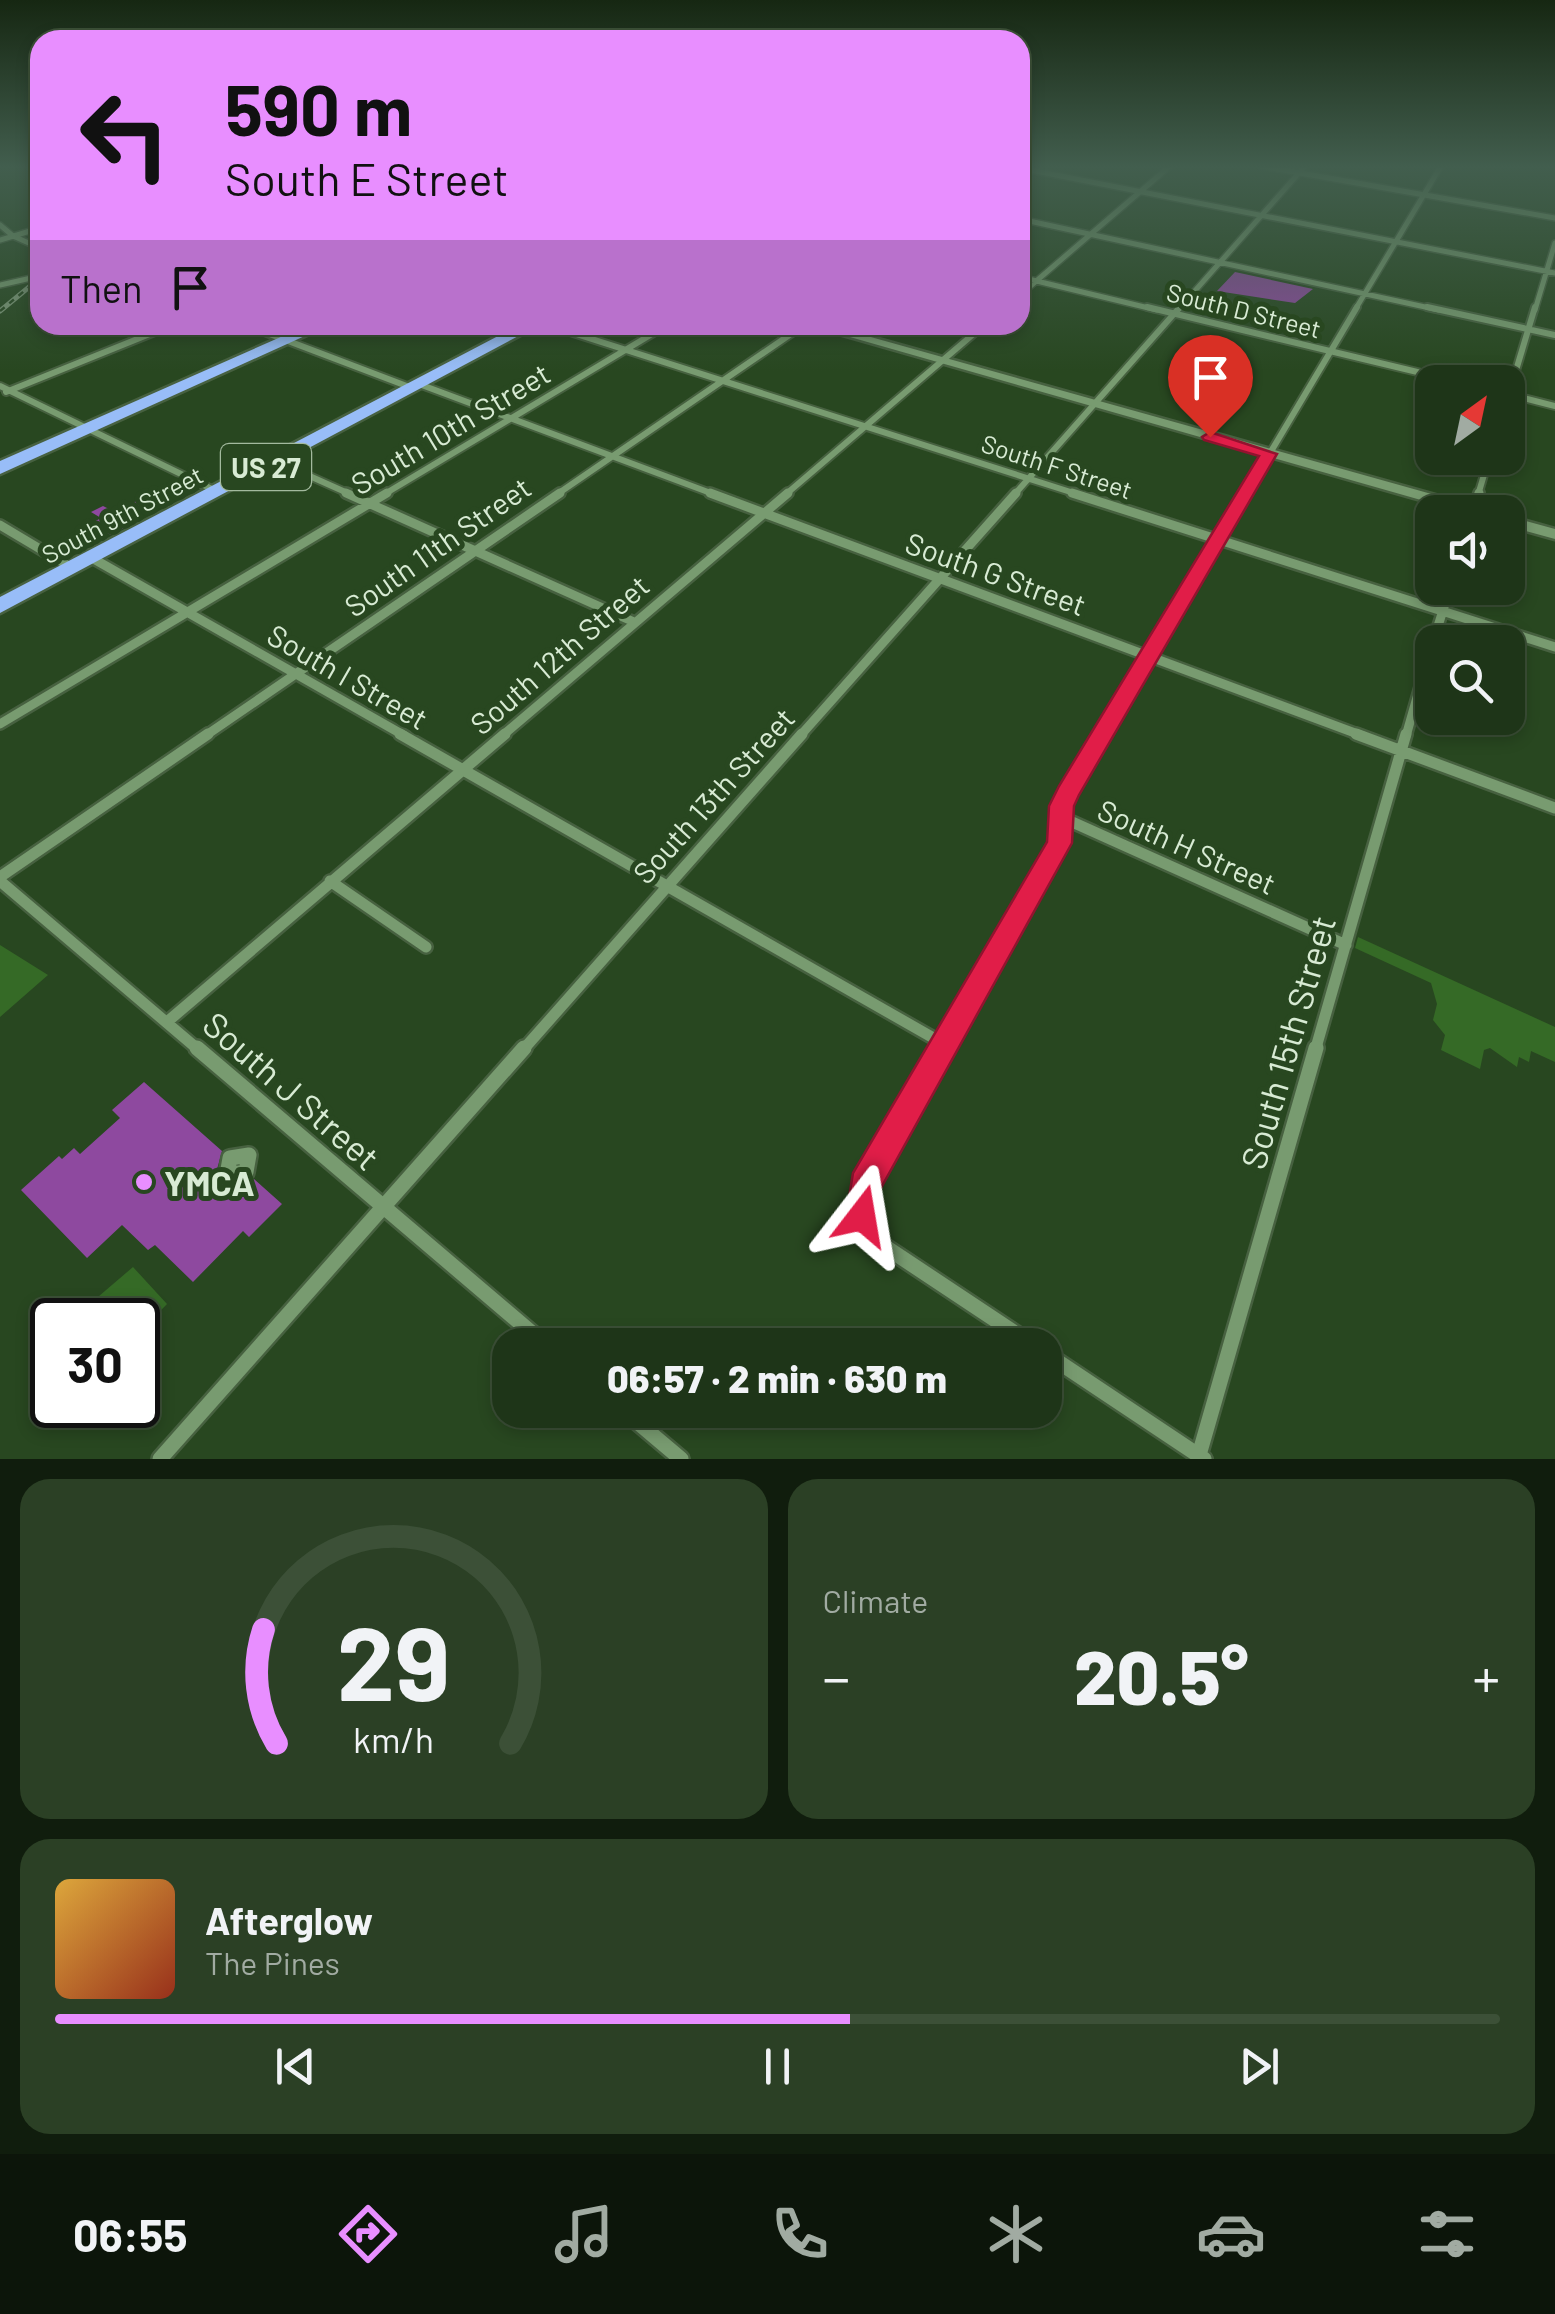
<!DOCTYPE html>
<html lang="en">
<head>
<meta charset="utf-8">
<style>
	:root { --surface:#1e3518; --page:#2b4025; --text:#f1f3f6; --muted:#a1aba2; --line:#3c5037; --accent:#e88eff }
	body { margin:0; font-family:Barlow,sans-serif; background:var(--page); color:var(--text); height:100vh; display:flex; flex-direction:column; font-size:38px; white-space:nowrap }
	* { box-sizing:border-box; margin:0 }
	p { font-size:32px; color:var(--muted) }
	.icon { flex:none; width:55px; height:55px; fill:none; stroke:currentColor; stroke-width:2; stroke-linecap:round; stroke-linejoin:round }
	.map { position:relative; height:1459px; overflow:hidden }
	.panel { display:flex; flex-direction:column; gap:20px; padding:20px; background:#101d0d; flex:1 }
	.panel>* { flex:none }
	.top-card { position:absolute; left:30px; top:30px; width:1000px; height:305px; border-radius:30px; box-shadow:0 5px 15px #0003,0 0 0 2px var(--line); background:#e88eff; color:#111; overflow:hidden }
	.needle { width:65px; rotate:33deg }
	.buttons { position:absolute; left:1415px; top:365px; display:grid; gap:20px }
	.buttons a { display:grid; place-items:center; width:110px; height:110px; border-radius:20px; background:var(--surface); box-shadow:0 5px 15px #0003,0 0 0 2px var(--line); font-size:50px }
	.speed { position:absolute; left:30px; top:1298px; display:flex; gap:20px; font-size:50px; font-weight:700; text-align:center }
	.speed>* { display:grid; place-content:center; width:130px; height:130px; border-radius:50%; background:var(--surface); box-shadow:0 5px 15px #0003,0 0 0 2px var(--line); line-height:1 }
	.speed .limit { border:5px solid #111; border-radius:15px; background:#fff; color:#111 }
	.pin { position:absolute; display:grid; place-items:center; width:85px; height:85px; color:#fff; margin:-102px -42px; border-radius:50% 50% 50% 0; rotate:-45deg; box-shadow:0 0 10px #0007 }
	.pin .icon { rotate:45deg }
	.me { position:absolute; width:110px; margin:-55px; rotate:14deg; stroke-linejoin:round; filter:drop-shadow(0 0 8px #0008) }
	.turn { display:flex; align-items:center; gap:35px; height:210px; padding:0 30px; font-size:45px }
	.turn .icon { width:130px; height:130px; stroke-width:2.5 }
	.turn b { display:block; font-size:70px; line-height:85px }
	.then { display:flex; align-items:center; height:95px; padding:0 30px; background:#0003; gap:20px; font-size:38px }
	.big { font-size:75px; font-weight:800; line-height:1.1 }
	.panel .tile { flex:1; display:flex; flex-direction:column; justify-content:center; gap:15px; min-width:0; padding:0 35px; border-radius:30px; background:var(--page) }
	.panel .dial { align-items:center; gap:0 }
	.dial svg { height:260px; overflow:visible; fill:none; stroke:var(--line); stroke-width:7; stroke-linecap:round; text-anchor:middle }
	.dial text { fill:var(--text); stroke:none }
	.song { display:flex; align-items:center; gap:30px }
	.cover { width:120px; height:120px; border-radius:15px; background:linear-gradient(135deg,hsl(40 70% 55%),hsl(10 70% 35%)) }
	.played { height:10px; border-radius:5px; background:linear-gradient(90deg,var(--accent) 55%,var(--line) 55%) }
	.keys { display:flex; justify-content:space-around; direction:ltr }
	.heat { display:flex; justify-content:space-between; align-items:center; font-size:55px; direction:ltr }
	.panel .tiles { flex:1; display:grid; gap:20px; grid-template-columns:1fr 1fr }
	.tile:last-child { grid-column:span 2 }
	.trip { position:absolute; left:492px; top:1328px; width:570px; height:100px; border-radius:30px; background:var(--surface); box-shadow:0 5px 15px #0003,0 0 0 2px var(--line); font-weight:800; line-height:100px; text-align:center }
	.tab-bar { display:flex; height:160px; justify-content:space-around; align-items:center; background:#0c150a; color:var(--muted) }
	.tab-bar .icon { width:70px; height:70px }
	.tab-bar .on { color:var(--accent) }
	.tab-bar b { font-size:45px; color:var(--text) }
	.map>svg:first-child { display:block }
	.green { fill:#356a26 }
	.building { fill:#8e499f }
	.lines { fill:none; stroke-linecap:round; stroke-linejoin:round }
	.street-far4-casing { stroke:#476140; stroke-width:8 }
	.street-far3-casing { stroke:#476140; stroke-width:10 }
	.street-far2-casing { stroke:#476140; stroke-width:14 }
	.street-far1-casing { stroke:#476140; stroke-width:16 }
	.street-casing { stroke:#476140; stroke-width:20 }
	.secondary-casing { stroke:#476140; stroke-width:5 }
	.highway-casing { stroke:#476140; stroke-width:5 }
	.street-far4 { stroke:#789b70; stroke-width:5 }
	.street-far3 { stroke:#789b70; stroke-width:6 }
	.street-far2 { stroke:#789b70; stroke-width:9 }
	.street-far1 { stroke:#789b70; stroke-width:11 }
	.street { stroke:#789b70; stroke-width:15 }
	.secondary { fill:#789b70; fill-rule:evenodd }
	.highway { fill:#98bdf8; fill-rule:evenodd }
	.rail-casing { stroke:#7e9878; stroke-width:5 }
	.rail { stroke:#284720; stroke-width:2.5; stroke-dasharray:6; stroke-linecap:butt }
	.route { fill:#e11d48; stroke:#92132f; stroke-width:2.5 }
	.poi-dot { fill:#e88eff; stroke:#284720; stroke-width:4 }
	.labels { text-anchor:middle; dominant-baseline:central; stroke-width:10; stroke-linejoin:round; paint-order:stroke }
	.far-street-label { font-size:25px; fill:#d8ebd4; stroke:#284720 }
	.shield { fill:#284720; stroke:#a3ba9e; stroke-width:2.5 }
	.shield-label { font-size:28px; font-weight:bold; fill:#d8ebd4 }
	.street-label { font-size:30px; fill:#d8ebd4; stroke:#284720 }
	.near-street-label { font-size:35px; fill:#d8ebd4; stroke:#284720 }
	.near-poi-label { font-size:35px; font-weight:bold; fill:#d8ebd4; stroke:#284720; text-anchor:start }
</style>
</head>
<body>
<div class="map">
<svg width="1555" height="1459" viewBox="0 0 1555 1459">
	<rect width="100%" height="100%" fill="#284720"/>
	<path class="green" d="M 1358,937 L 1555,1027 L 1555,1062 L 1531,1051 L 1529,1062 L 1519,1057 L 1517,1067 L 1490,1048 L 1484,1050 L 1480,1069 L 1441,1050 L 1445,1035 L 1433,1020 L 1437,1004 L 1431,983 L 1355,948 Z
		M 0,945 L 48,975 L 0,1017 Z
		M 133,1267 L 167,1304 L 138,1334 L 138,1320 L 71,1320 Z"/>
	<path class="building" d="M 1235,272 L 1313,289 L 1295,303 L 1217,291 Z
		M 154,492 L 165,497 L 125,518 L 133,523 L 111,535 L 90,524 L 101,518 L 91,512 L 103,506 L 115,512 Z
		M 144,1082 L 222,1151 L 216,1173 L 220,1183 L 229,1186 L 254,1179 L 282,1204 L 249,1237 L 243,1231 L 193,1282 L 155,1245 L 148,1250 L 122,1225 L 87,1258 L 21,1190 L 59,1156 L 62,1159 L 74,1148 L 80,1154 L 120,1118 L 112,1110 Z"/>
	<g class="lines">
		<defs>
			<path id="street-far4" d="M 1261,166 L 1555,218
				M 1020,168 L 1555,273
				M 1020,219 L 1439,310
				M 0,225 L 13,236 L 40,248
				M 0,240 L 40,228
				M 1020,277 L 1157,310
				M 0,285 L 40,276
				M 1020,295 L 1170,166
				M 1178,310 L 1305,166
				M 1355,310 L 1441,166
				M 1535,310 L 1555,243"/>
			<path id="street-far3" d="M 1147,307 L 1459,382
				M 1427,307 L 1555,335
				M 246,325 L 412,388
				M 548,325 L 1080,495
				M 419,384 L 716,495
				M 0,386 L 218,492
				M 6,392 L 172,325
				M 1508,394 L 1555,406
				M 1508,397 L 1535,307
				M 276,461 L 352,495
				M 383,495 L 667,325
				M 556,495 L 804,325
				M 785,495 L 984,325
				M 1014,495 L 1180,307
				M 1245,495 L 1357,307
				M 1478,495 L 1489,458"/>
			<path id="street-far2" d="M 346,493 L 634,622
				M 710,493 L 1363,736
				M 1072,493 L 1555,647
				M 1473,512 L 1479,493
				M 0,525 L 72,568
				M 92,558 L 405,736
				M 1433,642 L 1450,588
				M 0,724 L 387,493
				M 205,736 L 560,493
				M 502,736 L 788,493
				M 800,736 L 1016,493
				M 1102,736 L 1247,493
				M 1406,736 L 1432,645"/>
			<path id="street-far1" d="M 400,734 L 944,1044
				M 1356,734 L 1555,808
				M 1061,817 L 1346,945
				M 0,877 L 208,734
				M 0,881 L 200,1051
				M 330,881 L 426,947
				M 167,1022 L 505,734
				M 522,1051 L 802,734
				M 942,1051 L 1060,843 L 1062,806 L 1103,734
				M 1315,1051 L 1406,734"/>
			<path id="street" d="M 197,1048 L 546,1345
				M 943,1048 L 865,1185 L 862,1215 L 878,1242 L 1033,1345
				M 249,1155 L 246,1172 L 227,1175 L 230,1158 Z
				M 1045,1353 L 1204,1459
				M 623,1410 L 681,1459
				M 1199,1455 L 1316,1048
				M 160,1459 L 524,1048"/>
			<path id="secondary" d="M 808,325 L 828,325 L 1485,509 L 1487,512 L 1463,512 Z
				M 1508,516 L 1555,529 L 1555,539 L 1508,526 Z"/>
			<path id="highway" d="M 308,325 L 329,325 L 0,474 L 0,461 Z
				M 519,325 L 539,325 L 0,613 L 0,597 Z"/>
		</defs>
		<use href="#street-far4" class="street-far4-casing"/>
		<use href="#street-far3" class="street-far3-casing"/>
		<use href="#street-far2" class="street-far2-casing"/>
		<use href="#street-far1" class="street-far1-casing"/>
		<use href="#street" class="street-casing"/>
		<use href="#secondary" class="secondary-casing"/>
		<use href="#highway" class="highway-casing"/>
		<use href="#street-far4" class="street-far4"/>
		<use href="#street-far3" class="street-far3"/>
		<use href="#street-far2" class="street-far2"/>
		<use href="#street-far1" class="street-far1"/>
		<use href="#street" class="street"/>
		<use href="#secondary" class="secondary"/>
		<use href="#highway" class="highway"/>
		<defs>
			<path id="rail" d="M 0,311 L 40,278"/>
		</defs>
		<use href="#rail" class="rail-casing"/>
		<use href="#rail" class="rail"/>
	</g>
	<linearGradient id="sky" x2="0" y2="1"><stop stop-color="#162712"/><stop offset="0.45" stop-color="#425e4e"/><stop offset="1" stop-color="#425e4e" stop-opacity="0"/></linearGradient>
	<rect width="1555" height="371" fill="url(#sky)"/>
	<path class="route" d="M 1210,432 L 1277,454 L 1079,795 L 1074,806 L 1072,843 L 881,1188 L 874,1227 L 862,1232 L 851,1227 L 846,1216 L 853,1173 L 1047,842 L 1049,806 L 1059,786 L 1259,456 L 1204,440 L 1202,437 Z"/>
	<circle class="poi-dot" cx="144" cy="1182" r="10"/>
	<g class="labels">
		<g class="far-street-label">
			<text transform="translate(1244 310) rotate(14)">South D Street</text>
			<text transform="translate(1057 466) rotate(18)">South F Street</text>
			<text transform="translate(122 514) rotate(-28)">South 9th Street</text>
		</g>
		<rect class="shield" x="221" y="444" width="90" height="46" rx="8"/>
		<g class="shield-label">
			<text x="266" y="467">US 27</text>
		</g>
		<g class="street-label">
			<text transform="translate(450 428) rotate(-31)">South 10th Street</text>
			<text transform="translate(437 546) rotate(-35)">South 11th Street</text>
			<text transform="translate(996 573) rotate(20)">South G Street</text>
			<text transform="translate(559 654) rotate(-41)">South 12th Street</text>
			<text transform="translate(348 676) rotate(30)">South I Street</text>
			<text transform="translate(713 795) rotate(-48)">South 13th Street</text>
			<text transform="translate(1187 846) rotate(24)">South H Street</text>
		</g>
		<g class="near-street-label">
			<text transform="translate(1287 1042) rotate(-74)">South 15th Street</text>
			<text transform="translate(292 1090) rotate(41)">South J Street</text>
		</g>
		<g class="near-poi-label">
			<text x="164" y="1182">YMCA</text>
		</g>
	</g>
</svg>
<div class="buttons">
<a><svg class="needle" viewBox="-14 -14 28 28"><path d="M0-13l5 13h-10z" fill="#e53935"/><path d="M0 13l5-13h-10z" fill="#a1aba2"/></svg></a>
<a><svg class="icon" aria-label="sound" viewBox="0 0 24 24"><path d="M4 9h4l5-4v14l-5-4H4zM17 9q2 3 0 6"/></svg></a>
<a><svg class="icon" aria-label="search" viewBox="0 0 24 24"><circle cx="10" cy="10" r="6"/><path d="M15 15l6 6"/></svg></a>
</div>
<div class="speed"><div class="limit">30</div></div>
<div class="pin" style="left:1210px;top:437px;background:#d93025"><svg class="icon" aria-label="arrive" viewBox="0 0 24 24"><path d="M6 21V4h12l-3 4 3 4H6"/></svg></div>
<svg class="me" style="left:862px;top:1216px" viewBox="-20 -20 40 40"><path d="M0-17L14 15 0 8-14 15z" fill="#e11d48" stroke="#fff" stroke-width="4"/></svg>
<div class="trip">06:57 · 2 min · 630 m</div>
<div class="top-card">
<div class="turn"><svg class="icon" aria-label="left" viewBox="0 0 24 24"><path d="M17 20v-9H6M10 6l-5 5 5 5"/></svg><div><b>590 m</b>South E Street</div></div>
<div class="then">Then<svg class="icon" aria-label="arrive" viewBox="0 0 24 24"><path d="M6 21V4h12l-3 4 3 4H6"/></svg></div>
</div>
</div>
<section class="panel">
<div class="tiles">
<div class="tile dial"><svg viewBox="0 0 100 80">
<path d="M14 69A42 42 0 1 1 86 69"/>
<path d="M14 69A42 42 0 0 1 10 34" stroke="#e88eff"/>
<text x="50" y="56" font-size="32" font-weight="700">29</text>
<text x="50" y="72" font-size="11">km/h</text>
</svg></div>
<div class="tile"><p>Climate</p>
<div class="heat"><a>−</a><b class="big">20.5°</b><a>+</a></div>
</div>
<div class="tile">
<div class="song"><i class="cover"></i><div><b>Afterglow</b><p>The Pines</p></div></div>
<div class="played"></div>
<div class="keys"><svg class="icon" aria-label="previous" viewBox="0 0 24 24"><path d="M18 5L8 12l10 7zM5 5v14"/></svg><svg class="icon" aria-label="pause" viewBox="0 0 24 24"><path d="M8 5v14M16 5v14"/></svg><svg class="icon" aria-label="next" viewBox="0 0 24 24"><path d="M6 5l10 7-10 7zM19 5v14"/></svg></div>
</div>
</div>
</section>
<nav class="tab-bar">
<b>06:55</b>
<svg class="icon on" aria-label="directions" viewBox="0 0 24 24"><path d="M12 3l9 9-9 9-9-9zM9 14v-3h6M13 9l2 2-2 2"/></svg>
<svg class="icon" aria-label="music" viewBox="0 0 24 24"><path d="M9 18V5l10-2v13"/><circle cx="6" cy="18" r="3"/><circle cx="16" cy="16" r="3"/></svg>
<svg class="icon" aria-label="phone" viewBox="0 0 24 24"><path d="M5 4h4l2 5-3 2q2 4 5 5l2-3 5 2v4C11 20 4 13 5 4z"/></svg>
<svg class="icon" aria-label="climate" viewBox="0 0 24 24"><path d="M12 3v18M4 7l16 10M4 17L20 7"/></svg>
<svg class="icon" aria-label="car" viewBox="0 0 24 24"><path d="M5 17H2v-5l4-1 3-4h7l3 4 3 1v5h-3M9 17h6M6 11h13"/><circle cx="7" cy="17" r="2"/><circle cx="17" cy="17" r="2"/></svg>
<svg class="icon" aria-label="filters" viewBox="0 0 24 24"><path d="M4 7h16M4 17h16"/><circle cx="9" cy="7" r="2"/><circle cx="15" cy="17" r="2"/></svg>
</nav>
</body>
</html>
